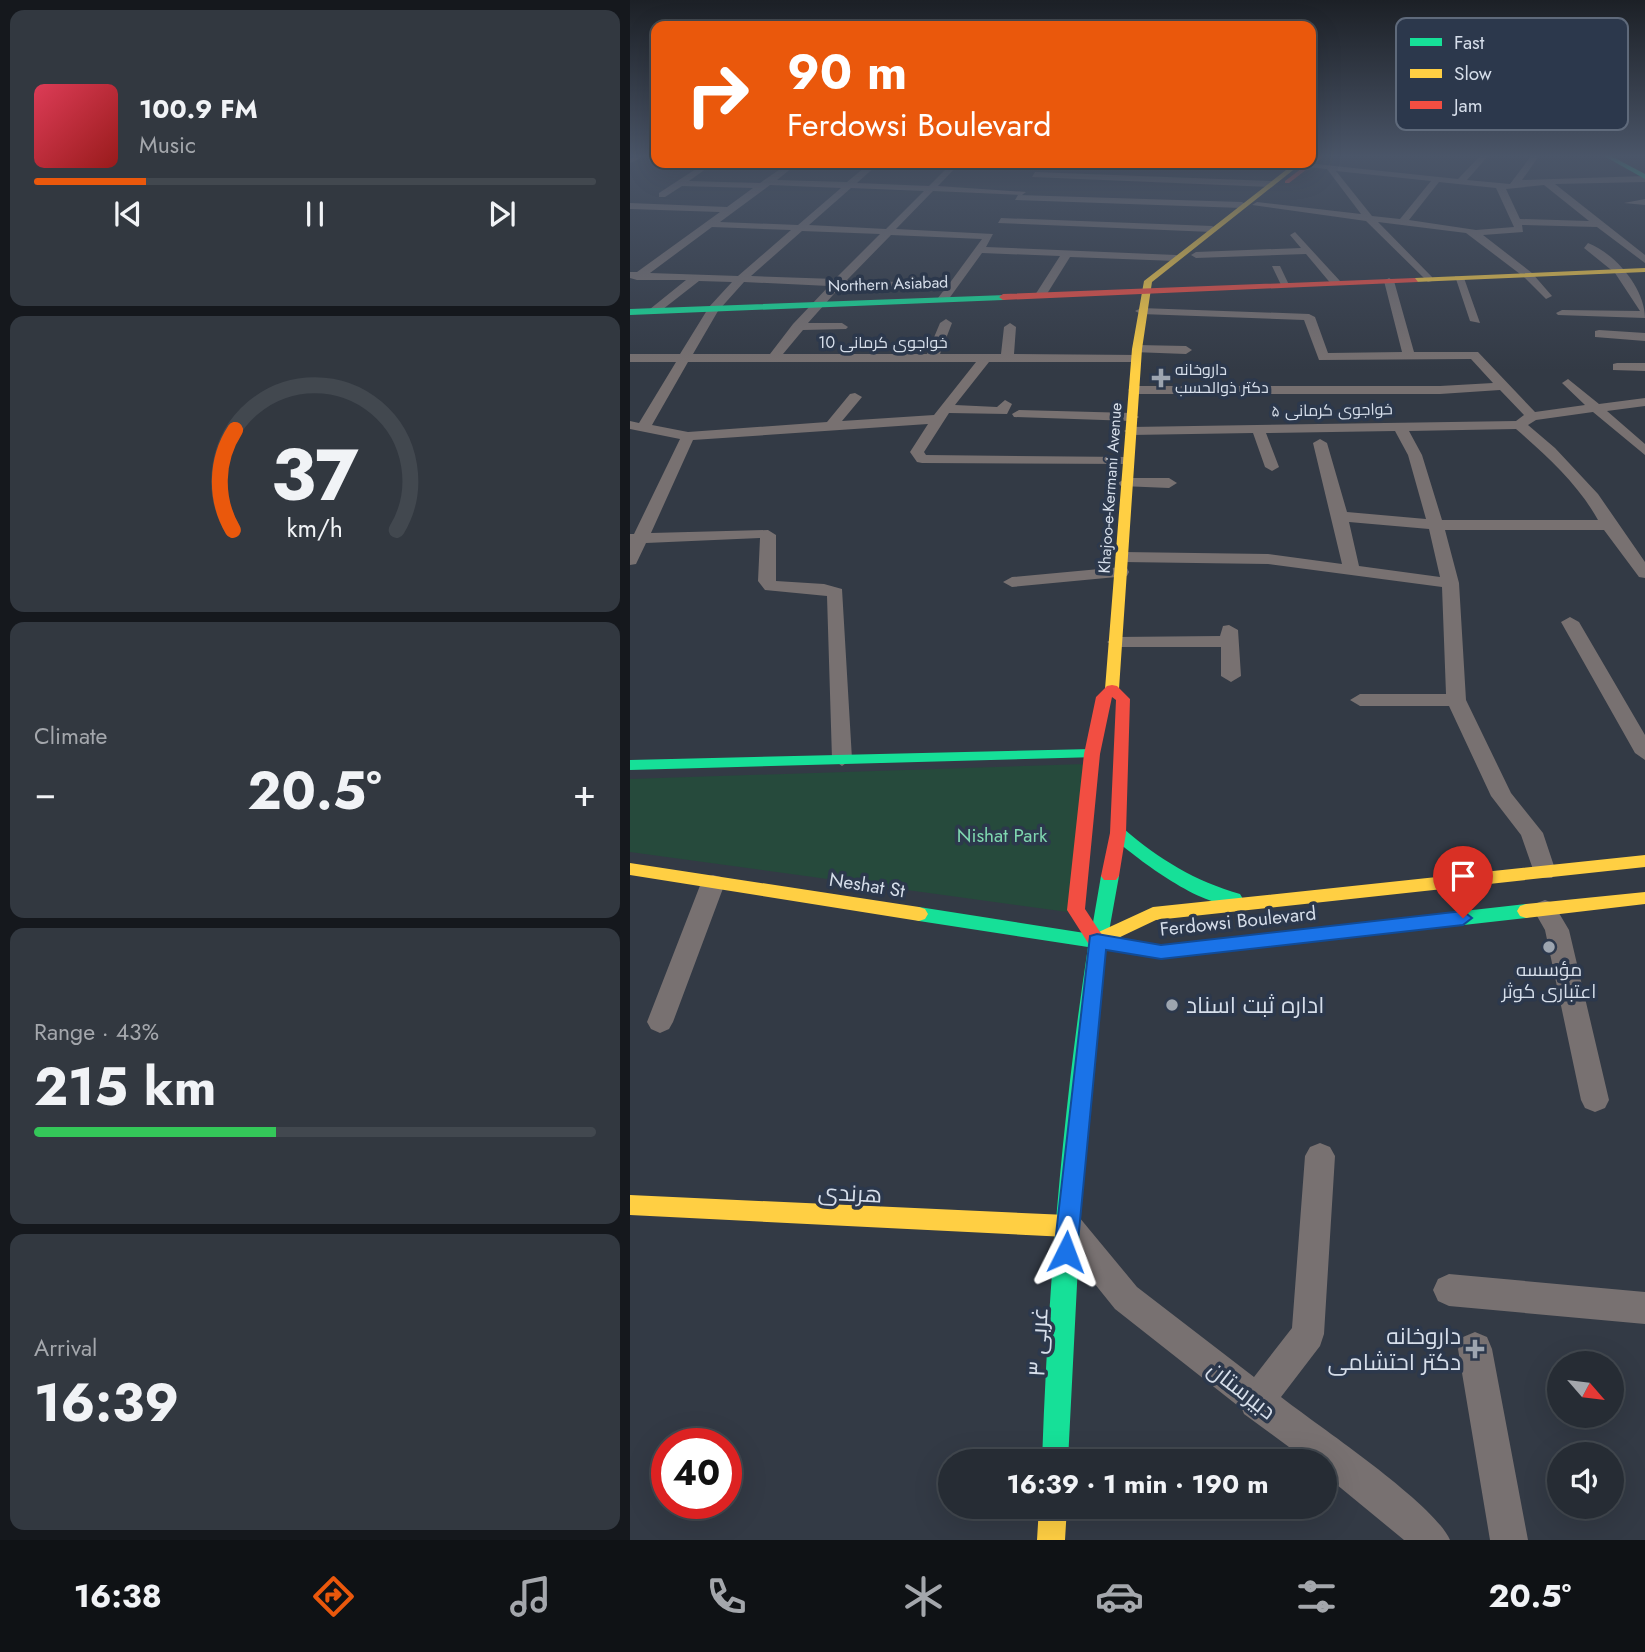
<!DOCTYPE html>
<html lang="en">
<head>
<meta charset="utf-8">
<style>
	:root { --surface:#262c34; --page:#323840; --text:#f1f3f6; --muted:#a4a7ac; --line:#42484f; --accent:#ea580c }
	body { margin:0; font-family:Jost,Cairo,sans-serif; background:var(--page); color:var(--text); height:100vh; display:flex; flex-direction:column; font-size:26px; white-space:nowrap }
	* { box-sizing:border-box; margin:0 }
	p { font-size:23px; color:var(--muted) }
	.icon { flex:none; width:38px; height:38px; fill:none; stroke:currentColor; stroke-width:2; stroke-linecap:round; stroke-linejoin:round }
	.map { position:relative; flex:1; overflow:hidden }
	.sheet { display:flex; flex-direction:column; gap:10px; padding:10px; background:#15181d; width:630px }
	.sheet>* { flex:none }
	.banner { position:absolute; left:21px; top:21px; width:665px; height:147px; border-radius:14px; box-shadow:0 7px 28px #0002,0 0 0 2px var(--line); background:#ea580c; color:#fff; overflow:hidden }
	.needle { width:46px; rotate:118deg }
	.tools { position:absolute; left:917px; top:1351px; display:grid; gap:14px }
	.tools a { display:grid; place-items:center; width:77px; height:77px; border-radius:50%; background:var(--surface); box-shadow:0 7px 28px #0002,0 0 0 2px var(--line); font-size:35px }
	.speed { position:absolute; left:21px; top:1428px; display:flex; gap:14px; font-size:35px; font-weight:700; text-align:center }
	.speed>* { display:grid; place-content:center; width:91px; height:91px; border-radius:50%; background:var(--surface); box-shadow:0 7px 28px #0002,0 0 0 2px var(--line); line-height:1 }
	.speed .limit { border:10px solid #d22; background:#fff; color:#111 }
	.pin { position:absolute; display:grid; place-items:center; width:60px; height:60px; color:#fff; margin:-72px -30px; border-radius:50% 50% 50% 0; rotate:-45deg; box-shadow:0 0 7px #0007 }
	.pin .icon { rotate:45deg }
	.me { position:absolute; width:77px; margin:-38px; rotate:3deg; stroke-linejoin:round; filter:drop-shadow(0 0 5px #0008) }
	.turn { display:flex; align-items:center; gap:24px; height:147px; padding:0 21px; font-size:32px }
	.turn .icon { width:91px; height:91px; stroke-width:2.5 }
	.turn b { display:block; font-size:49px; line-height:60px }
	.big { font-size:52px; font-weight:700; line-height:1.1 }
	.sheet .tile { flex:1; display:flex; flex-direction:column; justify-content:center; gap:10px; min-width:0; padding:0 24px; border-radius:14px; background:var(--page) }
	.sheet .dial { align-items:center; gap:0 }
	.dial svg { height:182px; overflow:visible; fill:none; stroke:var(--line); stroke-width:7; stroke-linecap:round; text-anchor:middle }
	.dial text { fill:var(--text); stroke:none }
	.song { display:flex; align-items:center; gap:21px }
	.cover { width:84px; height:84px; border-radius:10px; background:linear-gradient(135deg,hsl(350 70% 55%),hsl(0 70% 35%)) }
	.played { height:7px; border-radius:4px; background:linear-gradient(90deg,var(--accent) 20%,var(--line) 20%) }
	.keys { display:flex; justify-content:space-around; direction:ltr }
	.heat { display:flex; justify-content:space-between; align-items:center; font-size:38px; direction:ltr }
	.charge { height:10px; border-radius:5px; background:linear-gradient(90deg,#34c759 43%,var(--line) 0) }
	.trip { position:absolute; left:308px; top:1449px; width:399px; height:70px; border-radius:35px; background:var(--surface); box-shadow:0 7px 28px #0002,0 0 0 2px var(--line); font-weight:700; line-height:70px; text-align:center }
	.tab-bar { display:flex; height:112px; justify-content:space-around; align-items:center; background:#0f1215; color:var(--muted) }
	.tab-bar .icon { width:49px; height:49px }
	.tab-bar .selected { color:var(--accent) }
	.tab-bar b { font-size:32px; color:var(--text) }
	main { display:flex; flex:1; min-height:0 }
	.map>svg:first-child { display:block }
	.green { fill:#264a3c }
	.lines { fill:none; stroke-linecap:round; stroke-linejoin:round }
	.street { fill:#787171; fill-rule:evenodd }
	.fast { fill:#16e098; fill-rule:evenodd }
	.slow { fill:#ffcf43; fill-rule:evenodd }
	.jam { fill:#f24e42; fill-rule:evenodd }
	.route { fill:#1a73e8; stroke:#114b97; stroke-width:2 }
	.poi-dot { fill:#9da5b0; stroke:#2c384c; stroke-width:2.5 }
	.labels { text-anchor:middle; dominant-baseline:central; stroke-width:7; stroke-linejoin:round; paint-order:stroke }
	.far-street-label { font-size:16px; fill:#d6deea; stroke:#2c384c }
	.far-poi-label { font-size:16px; fill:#d6deea; stroke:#2c384c; text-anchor:start }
	.park-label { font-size:19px; fill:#7fd7b0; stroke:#2c384c }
	.street-label { font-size:19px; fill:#d6deea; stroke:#2c384c }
	.poi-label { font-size:19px; fill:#d6deea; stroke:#2c384c }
	.near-poi-label { font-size:23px; fill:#d6deea; stroke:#2c384c; text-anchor:start }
	.near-street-label { font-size:23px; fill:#d6deea; stroke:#2c384c }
	.key { fill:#2c384c; stroke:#5f6a7b; stroke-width:2 }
	.key-label { font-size:19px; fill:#d6deea }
</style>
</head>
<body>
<main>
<section class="sheet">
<div class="tile">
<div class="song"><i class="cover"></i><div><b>100.9 FM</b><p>Music</p></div></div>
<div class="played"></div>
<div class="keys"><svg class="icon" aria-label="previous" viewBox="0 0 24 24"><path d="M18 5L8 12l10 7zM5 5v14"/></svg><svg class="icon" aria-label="pause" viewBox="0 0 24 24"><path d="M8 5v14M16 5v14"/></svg><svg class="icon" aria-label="next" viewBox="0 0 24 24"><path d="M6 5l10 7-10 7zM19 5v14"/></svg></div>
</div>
<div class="tile dial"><svg viewBox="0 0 100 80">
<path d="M14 69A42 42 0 1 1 86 69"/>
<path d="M14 69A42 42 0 0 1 15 25" stroke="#ea580c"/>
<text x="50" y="56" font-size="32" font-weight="700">37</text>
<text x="50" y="72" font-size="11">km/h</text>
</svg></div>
<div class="tile"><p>Climate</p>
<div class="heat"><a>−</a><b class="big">20.5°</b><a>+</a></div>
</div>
<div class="tile"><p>Range · 43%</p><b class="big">215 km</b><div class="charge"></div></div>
<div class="tile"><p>Arrival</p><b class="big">16:39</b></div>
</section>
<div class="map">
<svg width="1015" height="1540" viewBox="0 0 1015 1540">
	<rect width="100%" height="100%" fill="#333a45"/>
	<path class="green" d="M 454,764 L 438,912 L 0,852 L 0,779 Z"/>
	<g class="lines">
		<path class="street" d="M 5,156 L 15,156 L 0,163 L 0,158 Z
			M 850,156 L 858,156 L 837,180 L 880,184 L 901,156 L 909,156 L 892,180 L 1015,176 L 1015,182 L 925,184 L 1015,255 L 1015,263 L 967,227 L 892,225 L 893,232 L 853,235 L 902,273 L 922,296 L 916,299 L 894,277 L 836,233 L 748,222 L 802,277 L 802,281 L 798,282 L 736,221 L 622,205 L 627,202 L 731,214 L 697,169 L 676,167 L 676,163 L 828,179 ZM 706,171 L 801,181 L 770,219 L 742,216 ZM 809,182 L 866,188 L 884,227 L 846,230 L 779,220 ZM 914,185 L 959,221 L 890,219 L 876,189 Z
			M 75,163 L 84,163 L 59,181 L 130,183 L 159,163 L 168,163 L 147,180 L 217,182 L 240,163 L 249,163 L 227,183 L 299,186 L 322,163 L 330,163 L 308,186 L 396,192 L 392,195 L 303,191 L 266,229 L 363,234 L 356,247 L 546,255 L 551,258 L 546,261 L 440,257 L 415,297 L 411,298 L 405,295 L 430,256 L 352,253 L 318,300 L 314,301 L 308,298 L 314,290 L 211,286 L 178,323 L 212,323 L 218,327 L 216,329 L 173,330 L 153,354 L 297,354 L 310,323 L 316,319 L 322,323 L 310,354 L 371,354 L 374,327 L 380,323 L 386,327 L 384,354 L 510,355 L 510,361 L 506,362 L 359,362 L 325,405 L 367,407 L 375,400 L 382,404 L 377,414 L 319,413 L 294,452 L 296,455 L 497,457 L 502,458 L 502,464 L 292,463 L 287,462 L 280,452 L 298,424 L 63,440 L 21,533 L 138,530 L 146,535 L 146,581 L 194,584 L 212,589 L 222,759 L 212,766 L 202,759 L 197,596 L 135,590 L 128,581 L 130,538 L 16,543 L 6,564 L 0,565 L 0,534 L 4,534 L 50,439 L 0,429 L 0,421 L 9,423 L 46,362 L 0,362 L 0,354 L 50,354 L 79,307 L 102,282 L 69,281 L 28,313 L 20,313 L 20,309 L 56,280 L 7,280 L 0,278 L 0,272 L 7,272 L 90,212 L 0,209 L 0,203 L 97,207 L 123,188 L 52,186 L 35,197 L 29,197 L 29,193 ZM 140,185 L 211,188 L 168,225 L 90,222 ZM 221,188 L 294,191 L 256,229 L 179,225 ZM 82,227 L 161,230 L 108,276 L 20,273 ZM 172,231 L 250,234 L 205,279 L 121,276 ZM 261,235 L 352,239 L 319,284 L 217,280 ZM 114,282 L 199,286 L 163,324 L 140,354 L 63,354 L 88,311 ZM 58,362 L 346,362 L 304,415 L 212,421 L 232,397 L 225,393 L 220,394 L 197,422 L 58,432 L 22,425 Z
			M 647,163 L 671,163 L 672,164 L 668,167 Z
			M 405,172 L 641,181 L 645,184 L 641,187 L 402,177 Z
			M 388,195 L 612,202 L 617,205 L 612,208 L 385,200 Z
			M 1015,199 L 1015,205 L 994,203 Z
			M 371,218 L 582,226 L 587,229 L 582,232 L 368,223 Z
			M 665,232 L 710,281 L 710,285 L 702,285 L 676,254 L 566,258 L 561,255 L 566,252 L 671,248 L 660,235 Z
			M 958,243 C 986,254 1015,289 1015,318 L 928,315 L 926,313 L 932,310 L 1010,311 L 985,273 L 954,248 Z
			M 642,266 L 650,266 L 660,287 L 652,287 Z
			M 825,276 L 834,278 L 850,323 L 840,321 Z
			M 759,278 L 764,281 L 784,352 L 848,352 L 905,412 L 955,405 L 932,383 L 938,379 L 969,404 L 1015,398 L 1015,406 L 977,411 L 1015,444 L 1015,455 L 963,412 L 906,420 L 898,425 L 925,448 L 968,494 L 1015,562 L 1015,578 L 1009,577 L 974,530 L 815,530 L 829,583 L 836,700 L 881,793 L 913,833 L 926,872 L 922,878 L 906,878 L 891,835 L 861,796 L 819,706 L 730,706 L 720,700 L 730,694 L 816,694 L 812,587 L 638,564 L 493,562 L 485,557 L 493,552 L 638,554 L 712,564 L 683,443 L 690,439 L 697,443 L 717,512 L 796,519 L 778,455 L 765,431 L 636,433 L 649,467 L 642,471 L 635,467 L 623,433 L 501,435 L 494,431 L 501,427 L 886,421 L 894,415 L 870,390 L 810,394 L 505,394 L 498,390 L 505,386 L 810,386 L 863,383 L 841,359 L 689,360 L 674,320 L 511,314 L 505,311 L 511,308 L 679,314 L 685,317 L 698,353 L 772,352 L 754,281 ZM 886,429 C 917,456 948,484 968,520 L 812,520 L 792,455 L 779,431 ZM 719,522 L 799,529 L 810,577 L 729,566 Z
			M 969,330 L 1015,333 L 1015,341 L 965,337 L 965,331 Z
			M 507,345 L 556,346 L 562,350 L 556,354 L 503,352 L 503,346 Z
			M 987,363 L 1015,363 L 1015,371 L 983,370 L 983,364 Z
			M 389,410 L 502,413 L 509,417 L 502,421 L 384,417 L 382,414 Z
			M 496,478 L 539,478 L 547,483 L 539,488 L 491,486 L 488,483 Z
			M 491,567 L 497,568 L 499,572 L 497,576 L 382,587 L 373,582 L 382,577 Z
			M 940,617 L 949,622 L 1015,735 L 1015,760 L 1005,753 L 931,622 Z
			M 599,625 L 608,630 L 611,676 L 601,682 L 591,676 L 591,647 L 486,647 L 477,642 L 486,637 L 590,636 L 593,626 Z
			M 83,875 L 91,877 L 95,883 L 43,1022 L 39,1029 L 30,1033 L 21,1029 L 17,1022 L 71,883 L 75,877 Z
			M 915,900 L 923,903 L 939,930 L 979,1100 L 975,1108 L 965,1112 L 955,1108 L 951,1100 L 915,930 L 903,909 L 907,903 Z
			M 690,1143 L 700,1147 L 705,1156 L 694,1334 L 690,1346 L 651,1397 C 688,1426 804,1503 820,1540 L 774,1540 L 695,1475 L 695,1461 L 678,1461 L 614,1414 L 612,1409 L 485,1309 L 427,1237 L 423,1227 L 427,1217 L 438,1213 L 449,1217 L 507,1287 L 624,1377 L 662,1328 L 675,1156 L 680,1147 Z
			M 819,1274 L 1015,1292 L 1015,1324 L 819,1306 L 808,1301 L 803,1290 L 808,1279 Z
			M 845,1332 L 857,1337 L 862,1349 L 898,1540 L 860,1540 L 828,1349 L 833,1337 Z"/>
		<path class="fast" d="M 974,156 L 981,156 L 1015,174 L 1015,179 Z
			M 376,295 L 376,299 L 373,300 L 0,315 L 0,309 Z
			M 462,749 L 467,751 L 470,754 L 467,757 L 0,770 L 0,760 Z
			M 488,827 L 494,829 C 530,860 565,881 610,894 L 613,899 L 610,904 C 577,913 506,858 482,837 L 480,833 L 482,829 Z
			M 480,870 L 486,872 L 489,876 L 478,937 L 531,945 L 896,904 L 902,906 L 905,911 L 902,916 L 896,918 L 531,959 L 476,950 L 453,1167 L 438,1461 L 412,1461 C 418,1290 432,1117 458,947 L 289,921 L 283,919 L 280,914 L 283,909 L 289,907 L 461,934 L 471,876 L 474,872 Z"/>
		<path class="slow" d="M 665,163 L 672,163 L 522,282 L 512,349 L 489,689 L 482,693 L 477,692 L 475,689 L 502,349 L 514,281 Z
			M 1015,268 L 1015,272 L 785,282 L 781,280 L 785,278 Z
			M 1015,855 L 1015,867 L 526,920 L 467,948 L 460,946 L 458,941 L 460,936 L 523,907 Z
			M 0,863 L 289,907 L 295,909 L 298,914 L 295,919 L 289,921 L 0,875 Z
			M 1015,892 L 1015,904 L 896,918 L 890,916 L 887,911 L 890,906 L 896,904 Z
			M 0,1195 L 437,1215 L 445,1218 L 448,1226 L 445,1234 L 437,1237 L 0,1215 Z
			M 409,1507 L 437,1507 L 435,1540 L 407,1540 Z"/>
		<path class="jam" d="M 688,156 L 694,156 L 659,183 L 655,183 L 655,181 Z
			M 785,278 L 788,282 L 373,300 L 369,297 L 373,294 Z
			M 482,685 L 487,686 L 500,699 L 496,833 L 489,876 L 486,880 L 474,880 L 471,876 L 480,833 L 486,700 L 482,697 L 470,754 L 455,909 L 476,941 L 474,946 L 467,948 L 460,946 L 437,910 L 454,754 L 466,697 L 477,686 Z"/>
	</g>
	<linearGradient id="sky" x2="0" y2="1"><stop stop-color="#1c2026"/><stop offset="0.42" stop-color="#4a5568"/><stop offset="1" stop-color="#4a5568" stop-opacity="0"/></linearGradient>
	<rect width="1015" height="371" fill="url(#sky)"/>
	<path class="route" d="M 833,911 L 842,918 L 833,925 L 531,959 L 476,950 L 447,1252 L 444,1260 L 436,1263 L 427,1260 L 424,1252 L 460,936 L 467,934 L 531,945 Z"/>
	<g class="poi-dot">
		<path d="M527.5 367.5h7v7h7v7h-7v7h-7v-7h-7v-7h7z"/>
		<circle cx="919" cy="947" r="7"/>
		<circle cx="542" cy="1005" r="7"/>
		<path d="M841.5 1338.5h7v7h7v7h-7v7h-7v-7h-7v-7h7z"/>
	</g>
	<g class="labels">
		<g class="far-street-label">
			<text transform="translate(258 284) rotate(-2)">Northern Asiabad</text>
			<text x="253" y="342">خواجوی کرمانی 10</text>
			<text transform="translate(702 410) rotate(-1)">خواجوی کرمانی ۵</text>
			<text transform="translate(480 488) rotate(-86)">Khajoo-e-Kermani Avenue</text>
		</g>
		<g class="far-poi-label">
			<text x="545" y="369">داروخانه<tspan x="545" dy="18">دکتر ذوالحسب</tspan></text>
		</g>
		<g class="park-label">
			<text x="372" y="835">Nishat Park</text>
		</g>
		<g class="street-label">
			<text transform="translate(237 885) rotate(9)">Neshat St</text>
			<text transform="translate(608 921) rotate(-6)">Ferdowsi Boulevard</text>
		</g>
		<g class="poi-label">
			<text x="919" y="969">مؤسسه<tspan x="919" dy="22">اعتباری کوثر</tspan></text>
		</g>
		<g class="near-poi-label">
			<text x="556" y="1005">اداره ثبت اسناد</text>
			<text x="831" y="1336" text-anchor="end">داروخانه<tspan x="831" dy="26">دکتر احتشامی</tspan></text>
		</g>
		<g class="near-street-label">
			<text transform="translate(220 1193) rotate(3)">هرندی</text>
			<text transform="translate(408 1342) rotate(-87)">۳ غربی</text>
			<text transform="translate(612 1390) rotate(38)">دبیرستان</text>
		</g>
	</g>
	<rect x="766" y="18" width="232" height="112" rx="10" class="key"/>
	<rect x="780" y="38" width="32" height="8" fill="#16e098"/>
	<rect x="780" y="69" width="32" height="9" fill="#ffcf43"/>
	<rect x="780" y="101" width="32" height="8" fill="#f24e42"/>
	<g class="key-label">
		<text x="824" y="49">Fast</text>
		<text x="824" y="80">Slow</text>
		<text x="824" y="112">Jam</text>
	</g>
</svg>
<div class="tools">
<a><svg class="needle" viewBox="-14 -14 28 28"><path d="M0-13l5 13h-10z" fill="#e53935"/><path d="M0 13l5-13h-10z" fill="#a4a7ac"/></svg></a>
<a><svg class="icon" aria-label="sound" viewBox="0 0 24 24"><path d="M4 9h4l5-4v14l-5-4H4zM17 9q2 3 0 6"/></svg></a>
</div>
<div class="speed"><div class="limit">40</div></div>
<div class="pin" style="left:833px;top:918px;background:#d93025"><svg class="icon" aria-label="arrive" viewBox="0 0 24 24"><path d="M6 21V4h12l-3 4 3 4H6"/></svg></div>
<svg class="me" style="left:436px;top:1252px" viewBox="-20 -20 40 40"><path d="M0-17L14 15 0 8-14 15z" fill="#1a73e8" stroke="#fff" stroke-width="4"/></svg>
<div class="trip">16:39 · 1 min · 190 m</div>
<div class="banner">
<div class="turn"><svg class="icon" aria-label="right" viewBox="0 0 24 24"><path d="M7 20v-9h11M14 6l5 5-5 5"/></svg><div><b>90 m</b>Ferdowsi Boulevard</div></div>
</div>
</div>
</main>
<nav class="tab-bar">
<b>16:38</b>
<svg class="icon selected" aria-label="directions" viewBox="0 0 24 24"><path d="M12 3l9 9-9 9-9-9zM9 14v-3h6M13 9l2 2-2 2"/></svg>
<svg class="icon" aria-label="music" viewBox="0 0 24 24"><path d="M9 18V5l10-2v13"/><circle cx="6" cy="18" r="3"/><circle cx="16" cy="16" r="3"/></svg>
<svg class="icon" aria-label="phone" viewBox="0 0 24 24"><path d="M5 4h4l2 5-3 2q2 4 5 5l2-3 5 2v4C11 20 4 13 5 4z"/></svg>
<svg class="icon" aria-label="climate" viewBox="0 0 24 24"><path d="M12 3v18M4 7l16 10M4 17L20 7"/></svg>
<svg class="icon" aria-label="car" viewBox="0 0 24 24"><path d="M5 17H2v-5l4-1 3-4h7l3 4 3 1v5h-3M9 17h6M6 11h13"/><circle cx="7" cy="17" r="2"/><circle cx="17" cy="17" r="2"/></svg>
<svg class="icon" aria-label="filters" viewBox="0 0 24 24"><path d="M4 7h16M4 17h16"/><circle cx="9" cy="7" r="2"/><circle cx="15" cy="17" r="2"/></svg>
<b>20.5°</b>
</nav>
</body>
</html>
